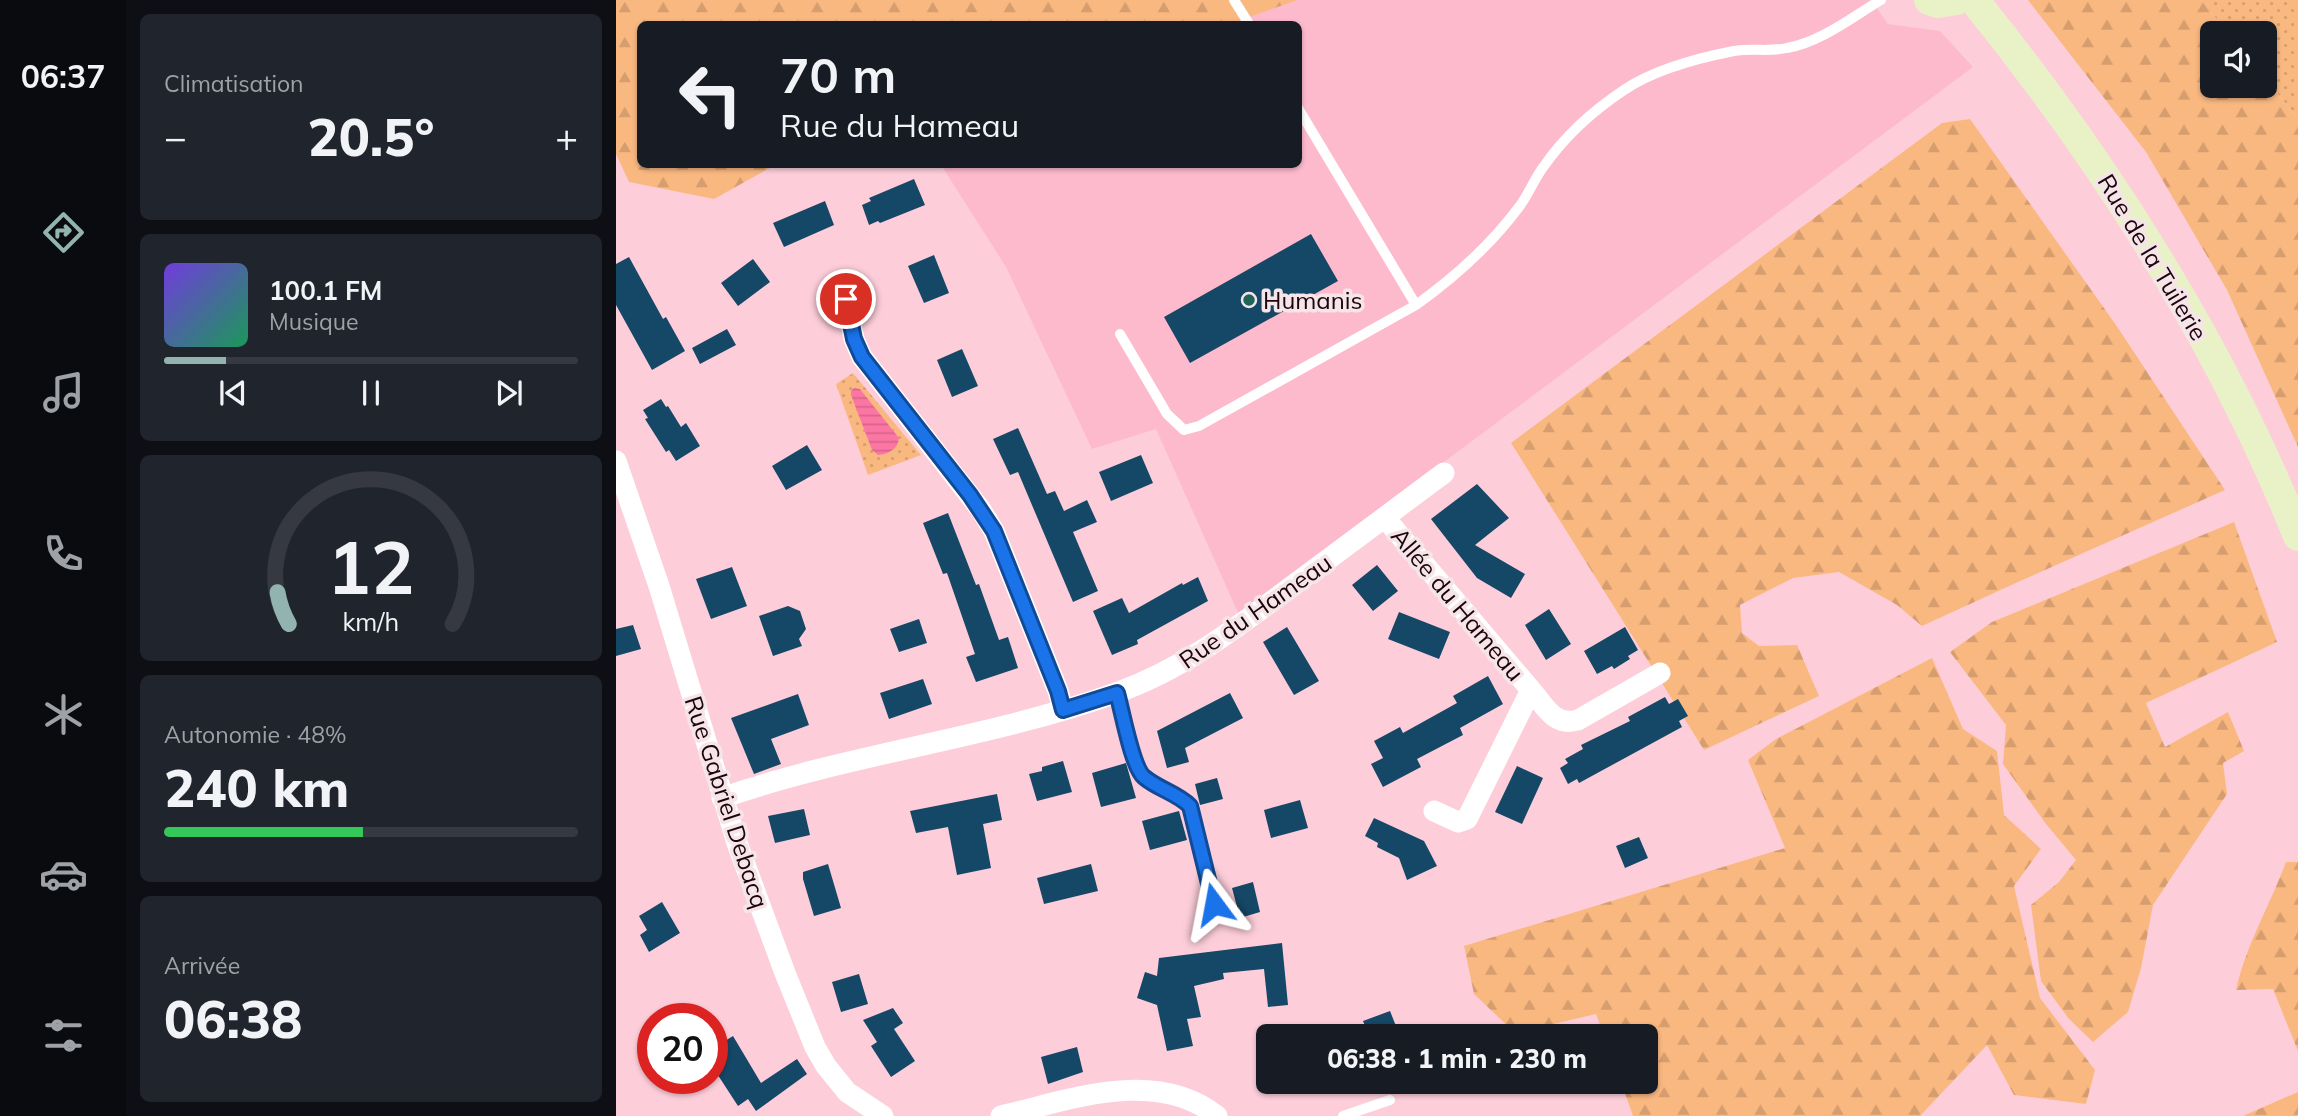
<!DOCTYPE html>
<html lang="fr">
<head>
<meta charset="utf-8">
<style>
	:root { --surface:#171b24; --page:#20242c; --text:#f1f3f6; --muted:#9ea1a6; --line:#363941; --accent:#92b3af }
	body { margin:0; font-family:Mulish,sans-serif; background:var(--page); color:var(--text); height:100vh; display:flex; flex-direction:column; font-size:26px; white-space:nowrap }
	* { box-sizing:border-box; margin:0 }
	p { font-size:23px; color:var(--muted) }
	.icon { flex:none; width:38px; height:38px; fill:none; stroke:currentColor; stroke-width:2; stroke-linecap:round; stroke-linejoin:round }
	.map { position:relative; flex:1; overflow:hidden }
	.sheet { display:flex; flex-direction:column; gap:14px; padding:14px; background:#0d0f14; width:490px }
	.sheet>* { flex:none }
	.hud { position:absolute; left:21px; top:21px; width:665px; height:147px; border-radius:10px; box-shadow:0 2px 5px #0004; background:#171b24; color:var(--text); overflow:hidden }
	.controls { position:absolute; left:1584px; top:21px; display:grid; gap:14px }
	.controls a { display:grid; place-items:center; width:77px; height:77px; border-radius:10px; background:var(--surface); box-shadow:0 2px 5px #0004; font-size:35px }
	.speed { position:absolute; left:21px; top:1003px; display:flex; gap:14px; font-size:35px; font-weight:700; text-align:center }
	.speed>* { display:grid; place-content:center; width:91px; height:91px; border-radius:50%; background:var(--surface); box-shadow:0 2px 5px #0004; line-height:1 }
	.speed .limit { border:10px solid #d22; background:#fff; color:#111 }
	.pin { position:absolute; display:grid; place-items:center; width:60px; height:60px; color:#fff; margin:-30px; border:4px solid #fff; border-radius:50%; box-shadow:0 2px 7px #0007 }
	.me { position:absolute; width:77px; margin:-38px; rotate:347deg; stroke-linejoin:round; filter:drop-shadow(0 0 5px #0008) }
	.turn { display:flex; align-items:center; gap:24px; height:147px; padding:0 28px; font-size:32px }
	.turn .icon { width:91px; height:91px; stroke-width:2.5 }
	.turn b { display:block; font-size:49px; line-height:60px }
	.big { font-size:52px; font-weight:800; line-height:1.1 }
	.sheet .card { flex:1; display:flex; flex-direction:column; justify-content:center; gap:10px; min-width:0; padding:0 24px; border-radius:10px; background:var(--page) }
	.sheet .dial { align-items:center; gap:0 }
	.dial svg { height:182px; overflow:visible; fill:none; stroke:var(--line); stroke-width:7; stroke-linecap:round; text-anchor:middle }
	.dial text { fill:var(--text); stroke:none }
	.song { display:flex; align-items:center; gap:21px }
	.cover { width:84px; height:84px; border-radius:10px; background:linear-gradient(135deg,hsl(260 70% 55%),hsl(150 70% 35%)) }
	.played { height:7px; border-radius:4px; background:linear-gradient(90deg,var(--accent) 15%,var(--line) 15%) }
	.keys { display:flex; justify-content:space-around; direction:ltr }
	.heat { display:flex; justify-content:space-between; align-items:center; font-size:38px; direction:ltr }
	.charge { height:10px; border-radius:5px; background:linear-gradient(90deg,#34c759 48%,var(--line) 0) }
	.trip { position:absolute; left:640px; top:1024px; width:402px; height:70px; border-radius:10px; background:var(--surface); box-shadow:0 2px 5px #0004; font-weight:800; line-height:70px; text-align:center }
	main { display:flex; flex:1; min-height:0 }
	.tab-bar { display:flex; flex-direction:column; width:126px; justify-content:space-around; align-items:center; background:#090b0e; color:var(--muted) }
	.tab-bar .icon { width:49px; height:49px }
	.tab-bar .on { color:var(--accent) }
	.tab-bar b { font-size:32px; color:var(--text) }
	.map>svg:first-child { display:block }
	.built { fill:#febacd }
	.green { fill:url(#green-dots) }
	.forest { fill:url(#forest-firs) }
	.water { fill:url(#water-rules) }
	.building { fill:#154766 }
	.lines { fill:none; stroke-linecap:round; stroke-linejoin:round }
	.lane { stroke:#fff; stroke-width:10 }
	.street { stroke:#fff; stroke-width:21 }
	.secondary { stroke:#e9f2c7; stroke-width:30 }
	.route-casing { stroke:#114b97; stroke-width:18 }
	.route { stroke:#1a73e8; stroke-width:12 }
	.poi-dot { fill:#1d6559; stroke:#f5e5e9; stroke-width:2.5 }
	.labels { text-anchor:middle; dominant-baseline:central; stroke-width:7; stroke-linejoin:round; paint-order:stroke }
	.street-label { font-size:24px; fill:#1c040c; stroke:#f5e5e9 }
	.poi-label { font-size:24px; fill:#1c040c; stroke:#f5e5e9; text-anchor:start }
</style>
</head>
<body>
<main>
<nav class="tab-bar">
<b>06:37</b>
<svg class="icon on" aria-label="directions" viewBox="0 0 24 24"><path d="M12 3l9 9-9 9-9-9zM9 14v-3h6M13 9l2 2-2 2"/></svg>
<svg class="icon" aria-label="music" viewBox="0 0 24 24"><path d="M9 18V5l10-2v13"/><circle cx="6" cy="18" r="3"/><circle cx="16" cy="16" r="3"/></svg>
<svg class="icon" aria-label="phone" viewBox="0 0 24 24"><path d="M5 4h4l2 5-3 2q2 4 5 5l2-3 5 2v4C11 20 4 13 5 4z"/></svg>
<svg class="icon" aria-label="climate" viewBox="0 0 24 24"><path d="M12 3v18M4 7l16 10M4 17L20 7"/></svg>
<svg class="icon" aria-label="car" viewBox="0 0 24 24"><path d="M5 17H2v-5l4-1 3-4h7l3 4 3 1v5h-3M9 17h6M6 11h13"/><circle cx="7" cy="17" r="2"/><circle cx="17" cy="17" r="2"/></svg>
<svg class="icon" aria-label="filters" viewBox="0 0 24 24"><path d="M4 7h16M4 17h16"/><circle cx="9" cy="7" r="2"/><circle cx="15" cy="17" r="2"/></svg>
</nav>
<section class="sheet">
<div class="card"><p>Climatisation</p>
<div class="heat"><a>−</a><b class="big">20.5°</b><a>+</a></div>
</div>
<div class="card">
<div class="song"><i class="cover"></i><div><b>100.1 FM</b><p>Musique</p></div></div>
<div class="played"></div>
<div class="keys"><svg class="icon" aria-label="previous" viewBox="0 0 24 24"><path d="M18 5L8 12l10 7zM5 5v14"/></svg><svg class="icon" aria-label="pause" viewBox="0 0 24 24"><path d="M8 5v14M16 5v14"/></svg><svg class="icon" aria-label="next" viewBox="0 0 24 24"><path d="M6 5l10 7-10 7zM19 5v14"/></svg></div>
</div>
<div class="card dial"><svg viewBox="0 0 100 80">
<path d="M14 69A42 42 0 1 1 86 69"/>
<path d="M14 69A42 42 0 0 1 9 55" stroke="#92b3af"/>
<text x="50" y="56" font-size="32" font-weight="700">12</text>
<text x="50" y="72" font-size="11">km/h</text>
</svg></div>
<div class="card"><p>Autonomie · 48%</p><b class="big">240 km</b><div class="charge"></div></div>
<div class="card"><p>Arrivée</p><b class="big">06:38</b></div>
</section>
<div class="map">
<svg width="1682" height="1116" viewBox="0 0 1682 1116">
	<defs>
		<pattern id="green-dots" width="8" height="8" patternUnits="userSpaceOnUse" patternTransform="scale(1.75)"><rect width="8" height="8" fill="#fab881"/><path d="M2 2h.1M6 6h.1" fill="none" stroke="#d69d6e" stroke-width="1.8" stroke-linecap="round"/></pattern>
		<pattern id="forest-firs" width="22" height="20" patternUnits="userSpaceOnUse" patternTransform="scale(1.75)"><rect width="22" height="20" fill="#fab881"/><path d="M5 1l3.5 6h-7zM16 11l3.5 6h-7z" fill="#d69d6e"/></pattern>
		<pattern id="water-rules" width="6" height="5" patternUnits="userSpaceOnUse" patternTransform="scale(1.75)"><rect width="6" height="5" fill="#fc76a4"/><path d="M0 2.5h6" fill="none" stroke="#d7648c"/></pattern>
	</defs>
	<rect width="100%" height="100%" fill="#fdceda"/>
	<path class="built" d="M 0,0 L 1255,0 L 1272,24 L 1324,31 L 1357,67 L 623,615 L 540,429 L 476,449 L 390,267 L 325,165 L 682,164 L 682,24 L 24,24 Z"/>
	<path class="green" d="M 1585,0 L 1682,0 L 1682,119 L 1649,78 L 1648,33 L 1612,33 Z
		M 237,373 L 305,455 L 252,475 L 220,384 Z"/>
	<path class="forest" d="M 0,0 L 681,0 L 614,24 L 24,24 L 24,164 L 159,165 L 98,199 L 13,182 L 0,154 Z
		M 1412,0 L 1585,0 L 1612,33 L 1596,33 L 1596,86 L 1648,86 L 1649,78 L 1682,119 L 1682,447 L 1611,290 L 1530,152 Z
		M 1354,119 L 1500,325 L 1609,490 L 1402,582 L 1306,626 L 1281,605 L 1223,572 L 1177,578 L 1124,605 L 1126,633 L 1143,646 L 1181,645 L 1203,696 L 1088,750 L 895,443 L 1326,123 Z
		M 1618,522 L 1661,642 L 1530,703 L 1549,747 L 1612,712 L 1628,751 L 1607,763 L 1611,794 L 1537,905 L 1525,968 L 1512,1012 L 1477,1042 L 1453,1019 L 1425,981 L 1415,905 L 1443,882 L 1460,860 L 1430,824 L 1387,764 L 1390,725 L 1334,652 L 1376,622 Z
		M 1316,658 L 1347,729 L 1381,751 L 1388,815 L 1425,849 L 1398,886 L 1424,998 L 1479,1070 L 1470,1104 L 1398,1095 L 1371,1045 L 1304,1116 L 1017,1116 L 1005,1082 L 1031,1082 L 1031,1036 L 988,1036 L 980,1014 L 899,1033 L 858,994 L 848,946 L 1169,848 L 1132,760 L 1160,739 Z
		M 1670,862 L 1682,862 L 1682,1051 L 1657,989 L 1620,990 C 1630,945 1654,905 1670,862 Z
		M 1682,1092 L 1682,1116 L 1627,1116 Z"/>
	<path class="water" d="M 238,388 L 244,389 L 283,438 C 282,449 273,454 262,455 L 256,450 L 235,395 L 235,391 Z"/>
	<path class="building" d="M 298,179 L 309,205 L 264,223 L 262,221 L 253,225 L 246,205 L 255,201 L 253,198 Z
		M 209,201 L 218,225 L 168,247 L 157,223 Z
		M 695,234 L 722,281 L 574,363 L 548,317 Z
		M 318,255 L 333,293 L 308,303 L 292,266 Z
		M 13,257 L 47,319 L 50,317 L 69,351 L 36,370 L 0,305 L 0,264 Z
		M 137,259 L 154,282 L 122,306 L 105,283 Z
		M 111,329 L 120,345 L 84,364 L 76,348 Z
		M 346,349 L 362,386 L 336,397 L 321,360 Z
		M 45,399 L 50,407 L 52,406 L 65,427 L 70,423 L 84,446 L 60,461 L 53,450 L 50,452 L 29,419 L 32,418 L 27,410 Z
		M 402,428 L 431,494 L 439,491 L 448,511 L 471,500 L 481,522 L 457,532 L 482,591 L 457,602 L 402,472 L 394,475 L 377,439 Z
		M 191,445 L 206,470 L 170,490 L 156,466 Z
		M 525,455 L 537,483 L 495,501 L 483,472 Z
		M 861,484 L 893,518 L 859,545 L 909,574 L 895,598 L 861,578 L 815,519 Z
		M 332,513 L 360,585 L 363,584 L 383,640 L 392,637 L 402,668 L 360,682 L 350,657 L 359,654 L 331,573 L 327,574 L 307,523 Z
		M 761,565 L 782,591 L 757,611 L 736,585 Z
		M 116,567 L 131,606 L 95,619 L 80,579 Z
		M 582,577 L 592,601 L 521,640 L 522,644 L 496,655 L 477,611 L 506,598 L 513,613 L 566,583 L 567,585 Z
		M 172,606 L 184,611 L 190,629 L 183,639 L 186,646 L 157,656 L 143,616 Z
		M 933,609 L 955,644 L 930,660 L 909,625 Z
		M 783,612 L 834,632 L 823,659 L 772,639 Z
		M 303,619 L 311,643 L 283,652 L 274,629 Z
		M 17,625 L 25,649 L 0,656 L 0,629 Z
		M 671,627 L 703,681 L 678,695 L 647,642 Z
		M 1009,627 L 1022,650 L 1012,656 L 1014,659 L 998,669 L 996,666 L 981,674 L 968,651 Z
		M 872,676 L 887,704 L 844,728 L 847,735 L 801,759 L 805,767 L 767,787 L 755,764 L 767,758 L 758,741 L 784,727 L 787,733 L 841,703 L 837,696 Z
		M 307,679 L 316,704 L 273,719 L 264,693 Z
		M 614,693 L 627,718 L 569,748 L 573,762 L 551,768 L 541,731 Z
		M 182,694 L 193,725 L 155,739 L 165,764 L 138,774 L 115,718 Z
		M 1049,697 L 1053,704 L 1062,699 L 1072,716 L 1063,721 L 1066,727 L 963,783 L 961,779 L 952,784 L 944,768 L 952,763 L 949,759 L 967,749 L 965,745 L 1014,721 L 1012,717 Z
		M 447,761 L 456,792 L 421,801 L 413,774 L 426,771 L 426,767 Z
		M 510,763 L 520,798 L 485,807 L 476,773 Z
		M 901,766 L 927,778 L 906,824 L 879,812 Z
		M 601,778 L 607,799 L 584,805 L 579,784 Z
		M 381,794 L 386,820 L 367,824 L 375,868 L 341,875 L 332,827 L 300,833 L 294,811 Z
		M 684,800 L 692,828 L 655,838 L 648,810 Z
		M 188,809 L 194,835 L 159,843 L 152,816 Z
		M 563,811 L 571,840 L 534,850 L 526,821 Z
		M 758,818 L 808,841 L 821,866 L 791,880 L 783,858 L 761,847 L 762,843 L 749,836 Z
		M 1023,837 L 1032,858 L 1009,868 L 1000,846 Z
		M 212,864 L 225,908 L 198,916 L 187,879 L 187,872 Z
		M 475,864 L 482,891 L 428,904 L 421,878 Z
		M 637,882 L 644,912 L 624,918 L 616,888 Z
		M 46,902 L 64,933 L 33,952 L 24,935 L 31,930 L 23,916 Z
		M 666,943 L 672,1005 L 652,1007 L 648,969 L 607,973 L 608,979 L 578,986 L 585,1017 L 571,1019 L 577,1046 L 551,1051 L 541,1005 L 521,998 L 529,972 L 541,976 L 543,958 Z
		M 243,974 L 252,1004 L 225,1012 L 216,982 Z
		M 277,1008 L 287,1023 L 278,1029 L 299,1061 L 275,1077 L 255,1046 L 261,1042 L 247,1020 Z
		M 774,1011 L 784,1036 L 753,1036 L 747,1021 Z
		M 117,1036 L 145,1083 L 181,1059 L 191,1074 L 140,1111 L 132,1099 L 122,1106 L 96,1066 L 96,1049 Z
		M 461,1047 L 467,1072 L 432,1084 L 425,1057 Z"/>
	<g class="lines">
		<path class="lane" d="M 618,0 L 633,24
			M 682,108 L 800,305
			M 504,334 L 551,414 L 568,430 L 583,426 L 800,305 C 839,277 874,246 903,207 C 913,194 918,179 928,166 C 949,136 978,110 1008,90 C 1039,69 1082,58 1118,51 C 1136,48 1154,52 1171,48 C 1205,42 1236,17 1265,0
			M 501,693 C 506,710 516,767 528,777 C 541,789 561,793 574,806 L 598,904
			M 727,1116 L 774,1100"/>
		<path class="street" d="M 230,299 L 238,339 L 246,357 L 365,510 L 378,531 L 442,691 L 447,710
			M 0,461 L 43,586 L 121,843 L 169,973 L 199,1047 L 210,1066 L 231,1092 L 267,1116
			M 769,518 L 915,690 L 851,819 L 842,822 L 818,811
			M 915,690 C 929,706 938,727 962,720 L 1044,673
			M 106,798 C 235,753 372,739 500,693 C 566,670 620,628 675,587 C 726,549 777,511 828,473
			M 385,1116 C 454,1100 539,1067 601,1116"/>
		<path class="secondary" d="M 1313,0 L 1322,3 L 1341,0
			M 1358,0 C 1489,162 1604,342 1682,536"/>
	</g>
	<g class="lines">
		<defs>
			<path id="route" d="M 230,299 L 238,339 L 246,357 L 354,495 L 378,531 L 442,691 L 447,710 L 501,693 C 506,710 516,767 528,777 C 542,789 561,793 574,806 L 598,904"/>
		</defs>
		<use href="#route" class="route-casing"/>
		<use href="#route" class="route"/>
	</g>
	<circle class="poi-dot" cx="633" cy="300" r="7"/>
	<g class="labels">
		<g class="street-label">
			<text transform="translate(1537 257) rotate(59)">Rue de la Tuilerie</text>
			<text transform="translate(842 604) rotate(50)">Allée du Hameau</text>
			<text transform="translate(639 611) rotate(-35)">Rue du Hameau</text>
			<text transform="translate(111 802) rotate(72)">Rue Gabriel Debacq</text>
		</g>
		<g class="poi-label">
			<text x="647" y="300">Humanis</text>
		</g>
	</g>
</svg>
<div class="controls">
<a><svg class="icon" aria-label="sound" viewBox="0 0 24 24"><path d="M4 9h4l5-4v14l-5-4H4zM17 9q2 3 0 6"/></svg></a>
</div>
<div class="speed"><div class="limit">20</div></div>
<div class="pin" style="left:230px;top:299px;background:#d93025"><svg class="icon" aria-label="arrive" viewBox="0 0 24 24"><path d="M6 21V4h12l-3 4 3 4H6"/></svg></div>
<svg class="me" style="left:598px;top:904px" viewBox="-20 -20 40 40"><path d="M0-17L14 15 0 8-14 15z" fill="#1a73e8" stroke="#fff" stroke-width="4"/></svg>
<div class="trip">06:38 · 1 min · 230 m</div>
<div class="hud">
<div class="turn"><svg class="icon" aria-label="left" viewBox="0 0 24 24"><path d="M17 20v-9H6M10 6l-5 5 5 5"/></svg><div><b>70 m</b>Rue du Hameau</div></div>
</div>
</div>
</main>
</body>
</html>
